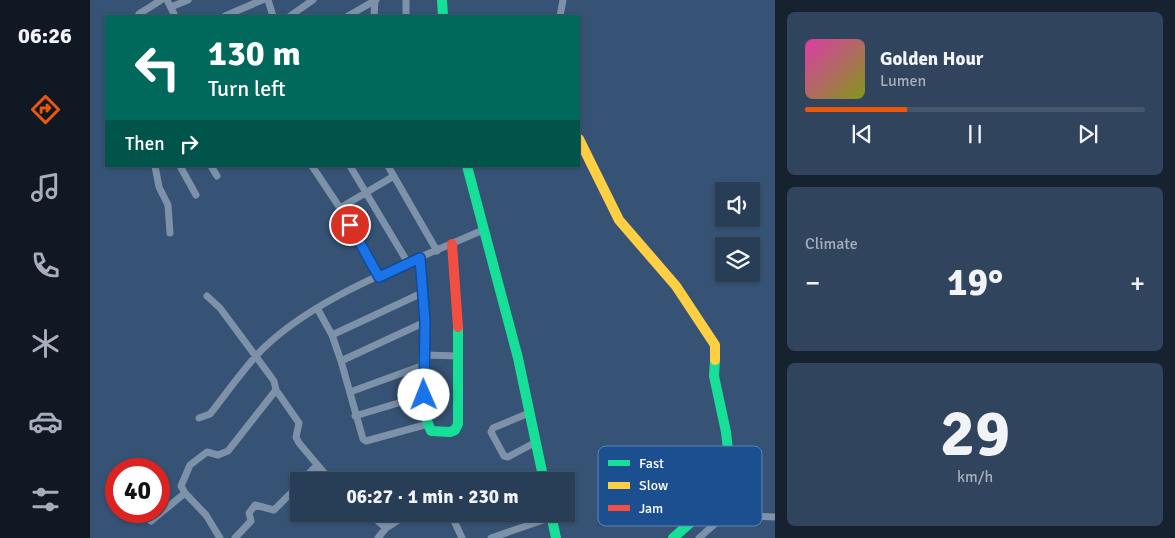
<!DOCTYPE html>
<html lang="en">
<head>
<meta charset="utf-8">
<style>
	:root { --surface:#283e57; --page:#30455d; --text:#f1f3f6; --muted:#a5aeba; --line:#44576d; --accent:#ea580c }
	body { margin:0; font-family:Signika,sans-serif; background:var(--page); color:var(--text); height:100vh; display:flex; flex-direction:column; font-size:19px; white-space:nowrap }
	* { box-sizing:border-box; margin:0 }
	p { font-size:16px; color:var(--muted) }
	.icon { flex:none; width:28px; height:28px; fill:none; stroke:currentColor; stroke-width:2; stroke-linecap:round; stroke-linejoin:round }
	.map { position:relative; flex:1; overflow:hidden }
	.drawer { display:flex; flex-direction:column; gap:12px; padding:12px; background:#162230; width:400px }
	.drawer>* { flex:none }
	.top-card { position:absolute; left:15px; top:15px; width:475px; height:152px; border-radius:0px; box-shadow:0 1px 4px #0004,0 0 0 1px var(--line); background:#00695c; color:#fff; overflow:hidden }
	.controls { position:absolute; left:625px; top:182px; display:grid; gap:10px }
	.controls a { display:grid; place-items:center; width:45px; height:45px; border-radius:0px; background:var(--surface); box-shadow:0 1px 4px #0004,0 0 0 1px var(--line); font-size:25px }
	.speed { position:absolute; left:15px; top:458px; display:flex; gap:10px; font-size:25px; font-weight:700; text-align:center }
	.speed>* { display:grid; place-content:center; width:65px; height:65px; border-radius:50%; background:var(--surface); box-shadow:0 1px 4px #0004,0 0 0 1px var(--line); line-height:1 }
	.speed .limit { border:8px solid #d22; background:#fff; color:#111 }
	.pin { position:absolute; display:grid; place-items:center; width:42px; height:42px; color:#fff; margin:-21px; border:2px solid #fff; border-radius:50%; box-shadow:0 1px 5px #0007 }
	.me { position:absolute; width:55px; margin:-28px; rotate:359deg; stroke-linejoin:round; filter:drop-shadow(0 0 4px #0008) }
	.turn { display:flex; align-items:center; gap:18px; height:105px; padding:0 20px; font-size:22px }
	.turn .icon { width:65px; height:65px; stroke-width:2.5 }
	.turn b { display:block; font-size:35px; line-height:42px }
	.then { display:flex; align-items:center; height:48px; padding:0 20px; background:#0003; gap:10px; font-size:19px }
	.big { font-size:38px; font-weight:800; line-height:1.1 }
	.drawer .widget { flex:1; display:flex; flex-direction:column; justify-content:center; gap:8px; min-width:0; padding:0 18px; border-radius:8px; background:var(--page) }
	.drawer .dial { align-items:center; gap:0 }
	.dial b { font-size:65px; line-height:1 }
	.song { display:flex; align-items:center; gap:15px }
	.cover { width:60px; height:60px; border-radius:8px; background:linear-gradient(135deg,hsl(320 70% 55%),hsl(70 70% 35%)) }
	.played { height:5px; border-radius:2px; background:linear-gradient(90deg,var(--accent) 30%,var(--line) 30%) }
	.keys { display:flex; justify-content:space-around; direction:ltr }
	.heat { display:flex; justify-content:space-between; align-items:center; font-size:28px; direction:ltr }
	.trip { position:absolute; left:200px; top:472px; width:285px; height:50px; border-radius:0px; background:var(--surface); box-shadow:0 1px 4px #0004,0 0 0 1px var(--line); font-weight:800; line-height:50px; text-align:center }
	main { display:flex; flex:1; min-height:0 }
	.tab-bar { display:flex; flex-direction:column; width:90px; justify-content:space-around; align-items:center; background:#101923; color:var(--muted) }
	.tab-bar .icon { width:35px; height:35px }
	.tab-bar .current { color:var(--accent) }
	.tab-bar b { font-size:22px; color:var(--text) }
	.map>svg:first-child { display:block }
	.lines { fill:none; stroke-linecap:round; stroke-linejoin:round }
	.street { stroke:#7d92a8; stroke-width:7 }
	.fast { stroke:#16e098; stroke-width:10 }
	.slow { stroke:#ffcf43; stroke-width:10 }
	.jam { stroke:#f24e42; stroke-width:10 }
	.route-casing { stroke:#114b97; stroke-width:12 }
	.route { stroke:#1a73e8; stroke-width:9 }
	.key { fill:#1b4f8f; stroke:#5f84b1; stroke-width:1 }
	.key-label { font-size:14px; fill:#fff }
</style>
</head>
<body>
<main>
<nav class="tab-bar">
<b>06:26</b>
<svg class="icon current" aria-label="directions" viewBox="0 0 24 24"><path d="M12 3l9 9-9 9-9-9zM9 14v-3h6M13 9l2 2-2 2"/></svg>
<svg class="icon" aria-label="music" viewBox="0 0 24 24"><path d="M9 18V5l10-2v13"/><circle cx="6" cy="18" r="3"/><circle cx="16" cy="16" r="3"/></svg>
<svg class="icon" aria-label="phone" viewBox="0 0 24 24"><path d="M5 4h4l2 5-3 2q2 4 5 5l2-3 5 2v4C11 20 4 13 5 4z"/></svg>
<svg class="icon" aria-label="climate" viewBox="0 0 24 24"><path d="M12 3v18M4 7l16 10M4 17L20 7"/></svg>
<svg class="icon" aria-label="car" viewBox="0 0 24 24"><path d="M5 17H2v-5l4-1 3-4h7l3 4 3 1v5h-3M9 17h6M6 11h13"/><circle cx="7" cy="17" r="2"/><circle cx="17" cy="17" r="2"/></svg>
<svg class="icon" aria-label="filters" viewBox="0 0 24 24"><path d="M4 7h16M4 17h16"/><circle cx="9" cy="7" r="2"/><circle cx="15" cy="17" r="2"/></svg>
</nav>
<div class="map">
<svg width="685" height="538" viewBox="0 0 685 538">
	<rect width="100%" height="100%" fill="#365274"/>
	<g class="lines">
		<path class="street" d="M 77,0 L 85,16
			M 178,0 L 183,16
			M 316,0 L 316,16
			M 81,7 L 98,0
			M 49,14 L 71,0
			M 135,16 L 172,0
			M 200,16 L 223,0
			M 258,16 L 286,0
			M 284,16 L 285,0
			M 470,16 L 473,0
			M 65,166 L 69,187 L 78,205 L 80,233
			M 90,166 L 106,195
			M 121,166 L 127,176
			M 222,166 L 250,208 L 289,277
			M 260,166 L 318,263
			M 298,166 L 347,251
			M 250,208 L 304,176
			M 227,308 L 242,335 L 251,361 L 273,439 L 276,441 L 338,424
			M 242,335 L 332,293
			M 335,355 L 368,356
			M 251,361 L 335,322
			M 186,390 L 209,423 L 206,437 L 209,443 L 241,481
			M 260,392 L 334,365
			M 439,413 L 403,428 L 401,432 L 414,456 L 418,457 L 446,442
			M 265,416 L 335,395
			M 109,418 L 120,414 C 135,395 149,375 165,357 C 217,299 321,262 393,230
			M 212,481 L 227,465
			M 95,493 L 116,515 L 130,538
			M 280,514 L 296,528 L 318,514
			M 361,514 L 372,538
			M 61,521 L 95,493 L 91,486 L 100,465 L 117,452 L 128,455 L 138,451 L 186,390 L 184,381 L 130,308 L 117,296
			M 145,538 L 161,521 L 159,513 L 165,505 L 184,510 L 209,485
			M 288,538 L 296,528
			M 401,538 L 462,517
			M 609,538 L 645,506 L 662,516 L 685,517"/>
		<path class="fast" d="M 352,0 L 353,16
			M 377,166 L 428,358 L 454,481
			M 330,258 C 331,280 335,302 335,324 C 336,358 326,398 341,431 L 360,432 L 365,430 L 368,424 L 368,327
			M 461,514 L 466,538
			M 583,538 L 642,486 L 636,432 L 624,376 L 625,360"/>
		<path class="slow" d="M 489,139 L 529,220 L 586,286 L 625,345 L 625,360"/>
		<path class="jam" d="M 362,244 L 368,327"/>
	</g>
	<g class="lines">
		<defs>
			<path id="route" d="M 260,225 L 289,277 L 330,258 L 335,322 L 334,395"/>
		</defs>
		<use href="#route" class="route-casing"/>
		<use href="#route" class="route"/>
	</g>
	<rect x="508" y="446" width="164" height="80" rx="8" class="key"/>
	<rect x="518" y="460" width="22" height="6" fill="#16e098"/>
	<rect x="518" y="482" width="22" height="7" fill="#ffcf43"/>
	<rect x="518" y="505" width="22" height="6" fill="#f24e42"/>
	<g class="key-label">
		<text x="549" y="468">Fast</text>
		<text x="549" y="490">Slow</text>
		<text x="549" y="513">Jam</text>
	</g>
</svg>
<div class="controls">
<a><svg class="icon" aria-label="sound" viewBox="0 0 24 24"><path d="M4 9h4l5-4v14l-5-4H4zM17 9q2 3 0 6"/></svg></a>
<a><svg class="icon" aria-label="layers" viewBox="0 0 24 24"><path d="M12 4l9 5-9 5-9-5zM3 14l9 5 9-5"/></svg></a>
</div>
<div class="speed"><div class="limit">40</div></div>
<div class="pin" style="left:260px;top:225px;background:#d93025"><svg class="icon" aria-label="arrive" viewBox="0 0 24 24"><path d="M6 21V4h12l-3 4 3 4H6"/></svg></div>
<svg class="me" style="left:334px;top:395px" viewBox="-20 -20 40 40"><circle r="19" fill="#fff"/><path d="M0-13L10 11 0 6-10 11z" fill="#1a73e8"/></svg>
<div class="trip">06:27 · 1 min · 230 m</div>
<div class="top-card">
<div class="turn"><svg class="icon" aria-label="left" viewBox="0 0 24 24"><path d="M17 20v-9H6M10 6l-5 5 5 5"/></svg><div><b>130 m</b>Turn left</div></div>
<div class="then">Then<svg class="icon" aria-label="right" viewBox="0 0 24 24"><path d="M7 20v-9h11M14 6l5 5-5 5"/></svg></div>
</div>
</div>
<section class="drawer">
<div class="widget">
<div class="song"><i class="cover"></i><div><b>Golden Hour</b><p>Lumen</p></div></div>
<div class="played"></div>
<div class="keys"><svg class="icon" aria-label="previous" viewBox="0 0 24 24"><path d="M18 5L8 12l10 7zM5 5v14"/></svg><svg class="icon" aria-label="pause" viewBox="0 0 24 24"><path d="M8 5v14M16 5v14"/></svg><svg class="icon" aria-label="next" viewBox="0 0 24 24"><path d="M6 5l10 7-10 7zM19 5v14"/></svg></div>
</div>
<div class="widget"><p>Climate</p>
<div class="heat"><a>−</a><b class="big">19°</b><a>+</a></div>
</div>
<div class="widget dial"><b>29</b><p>km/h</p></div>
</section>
</main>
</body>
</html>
